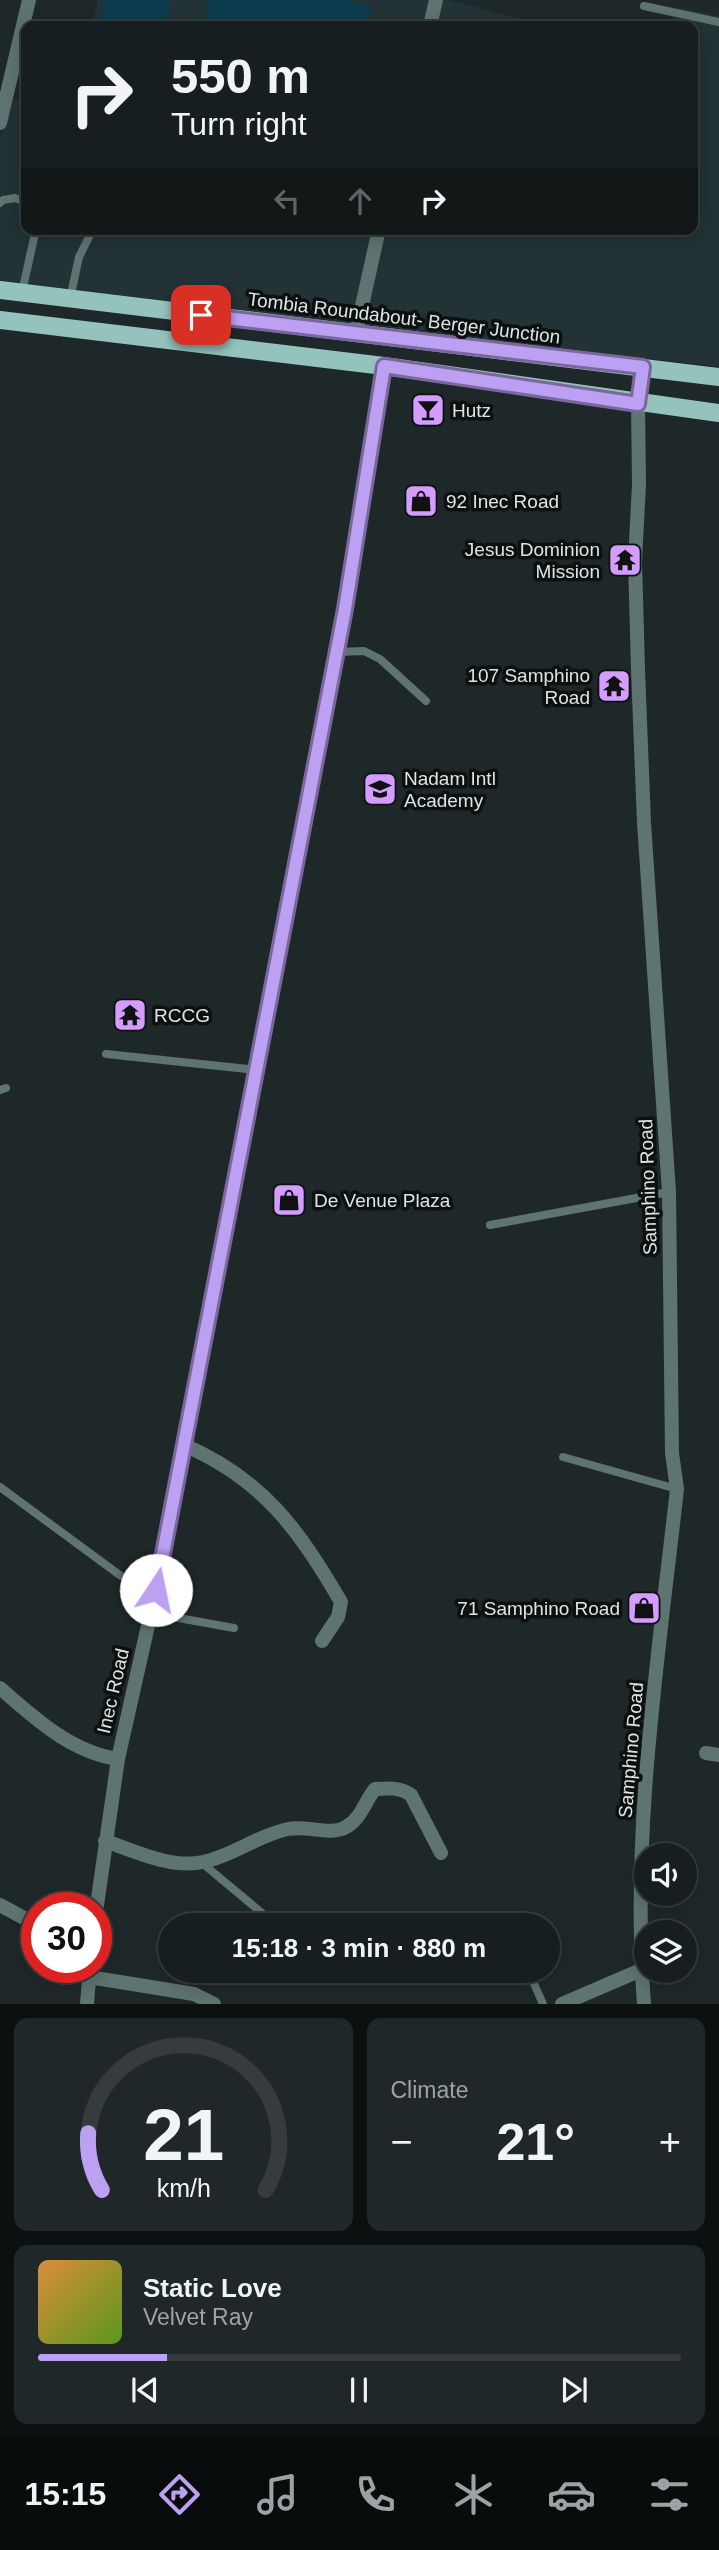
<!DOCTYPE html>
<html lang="en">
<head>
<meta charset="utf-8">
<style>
	:root { --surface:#171e1f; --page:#202728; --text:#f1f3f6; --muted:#9ea2a4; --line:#363c3d; --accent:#bca0f2 }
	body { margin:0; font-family:Arial,sans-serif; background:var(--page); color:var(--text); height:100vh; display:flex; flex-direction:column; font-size:26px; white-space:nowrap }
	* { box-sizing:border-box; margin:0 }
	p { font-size:23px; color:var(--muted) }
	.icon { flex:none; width:38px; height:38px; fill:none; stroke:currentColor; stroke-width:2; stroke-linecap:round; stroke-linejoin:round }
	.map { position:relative; height:2004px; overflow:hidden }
	.panel { display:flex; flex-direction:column; gap:14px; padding:14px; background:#0d1011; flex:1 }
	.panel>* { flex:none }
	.top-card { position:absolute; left:21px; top:21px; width:677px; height:214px; border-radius:14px; box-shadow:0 4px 18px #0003,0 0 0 2px var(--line); background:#171e1f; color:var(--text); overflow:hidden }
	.fabs { position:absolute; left:634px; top:1843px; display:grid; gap:14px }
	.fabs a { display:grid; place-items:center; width:63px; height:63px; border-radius:50%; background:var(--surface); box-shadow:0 4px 18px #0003,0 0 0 2px var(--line); font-size:35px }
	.speed { position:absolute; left:21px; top:1892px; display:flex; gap:14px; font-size:35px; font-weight:700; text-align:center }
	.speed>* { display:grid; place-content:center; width:91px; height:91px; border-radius:50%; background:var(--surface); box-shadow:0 4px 18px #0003,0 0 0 2px var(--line); line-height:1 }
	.speed .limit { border:10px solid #d22; background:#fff; color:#111 }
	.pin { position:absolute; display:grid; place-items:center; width:60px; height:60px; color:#fff; margin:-30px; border-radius:14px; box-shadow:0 4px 10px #0006 }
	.me { position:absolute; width:77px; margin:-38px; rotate:11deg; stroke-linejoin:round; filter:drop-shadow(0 0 5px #0008) }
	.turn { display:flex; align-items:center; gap:24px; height:147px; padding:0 35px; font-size:32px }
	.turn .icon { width:91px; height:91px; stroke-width:2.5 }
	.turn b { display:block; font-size:49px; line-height:60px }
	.lanes { display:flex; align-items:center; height:66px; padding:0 35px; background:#0003; justify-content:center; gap:35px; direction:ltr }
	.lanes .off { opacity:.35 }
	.big { font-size:52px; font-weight:700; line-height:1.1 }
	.panel .tile { flex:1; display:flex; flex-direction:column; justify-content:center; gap:10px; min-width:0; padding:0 24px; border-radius:14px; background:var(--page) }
	.panel .dial { align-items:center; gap:0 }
	.dial svg { height:182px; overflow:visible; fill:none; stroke:var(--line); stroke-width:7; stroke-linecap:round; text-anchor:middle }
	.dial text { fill:var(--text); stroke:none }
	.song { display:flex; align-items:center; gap:21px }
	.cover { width:84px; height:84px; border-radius:10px; background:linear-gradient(135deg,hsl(30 70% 55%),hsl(90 70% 35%)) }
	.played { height:7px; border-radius:4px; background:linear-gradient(90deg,var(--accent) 20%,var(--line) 20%) }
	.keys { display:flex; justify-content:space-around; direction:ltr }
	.heat { display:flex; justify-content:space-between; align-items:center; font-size:38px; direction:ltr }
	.panel .tiles { flex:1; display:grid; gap:14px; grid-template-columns:1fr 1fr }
	.tile:last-child { grid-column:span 2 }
	.trip { position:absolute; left:158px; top:1913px; width:402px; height:70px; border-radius:35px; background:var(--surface); box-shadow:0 4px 18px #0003,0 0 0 2px var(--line); font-weight:700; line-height:70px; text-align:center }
	.menu { display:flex; height:112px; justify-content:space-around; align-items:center; background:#090c0c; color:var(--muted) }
	.menu .icon { width:49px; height:49px }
	.menu .selected { color:var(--accent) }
	.menu b { font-size:32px; color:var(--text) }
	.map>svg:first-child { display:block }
	.built { fill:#223235 }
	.building { fill:#0d3c4e }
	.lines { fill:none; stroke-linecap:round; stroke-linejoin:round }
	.service { stroke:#5e7471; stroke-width:8 }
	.minor { stroke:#5e7471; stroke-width:14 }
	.primary { stroke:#94c3be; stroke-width:18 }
	.route-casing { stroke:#7a689d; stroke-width:18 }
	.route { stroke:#bca0f2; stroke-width:12 }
	.labels { text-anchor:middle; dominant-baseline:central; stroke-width:7; stroke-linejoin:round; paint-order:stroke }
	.street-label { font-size:19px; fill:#dee3e4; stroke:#0c1010 }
	.poi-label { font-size:19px; fill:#dee3e4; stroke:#0c1010; text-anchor:start }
</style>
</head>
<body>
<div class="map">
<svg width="719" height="2004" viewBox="0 0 719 2004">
	<rect width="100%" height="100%" fill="#1f2829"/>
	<path class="built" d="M 98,0 L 449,0 L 548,26 L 92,26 Z
		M 676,7 L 719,16 L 719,367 L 0,281 L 0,140 L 14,100 L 26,102 L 26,229 L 693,229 L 693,26 L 669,26 Z"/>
	<path class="building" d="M 104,0 L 171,0 L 165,26 L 98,26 Z
		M 209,0 L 348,0 L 372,7 L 367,26 L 202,26 Z"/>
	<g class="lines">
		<path class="service" d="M 644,6 L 719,22
			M 0,203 L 3,200 L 15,198 L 26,202
			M 22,292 L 36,229
			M 70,299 L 79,257 L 93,229
			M 337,652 L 364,651 L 380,659 L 426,701
			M 106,1054 L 257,1070
			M 0,1090 L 6,1088
			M 490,1225 L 669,1192
			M 563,1457 L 677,1489
			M 0,1487 L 121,1576 L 156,1590
			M 151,1613 L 234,1628
			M 202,1863 L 274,1923
			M 528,1970 L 543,2004"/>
		<path class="minor" d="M 430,26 L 436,0
			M 0,123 L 29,0
			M 356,333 L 379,229
			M 643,367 L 638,404 L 639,484 L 635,561 L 638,670 L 644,823 L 669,1192 L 672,1453 L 677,1489 C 658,1660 631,1832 644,2004
			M 184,1445 C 263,1479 299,1530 341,1602 L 338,1617 L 322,1641
			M 0,1688 C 34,1718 71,1752 118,1759
			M 706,1753 L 719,1755
			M 105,1841 C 135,1851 171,1869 203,1862 C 233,1856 258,1835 288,1829 C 306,1825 331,1836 346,1827 C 361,1819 365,1801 375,1789 C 388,1788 400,1787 411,1795 L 441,1853
			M 0,1905 L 37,1925
			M 96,1912 L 118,1759 L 156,1590 L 337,652 L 353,567 L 384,366
			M 89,1977 L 194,1994 L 214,2004
			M 87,2004 L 90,1967
			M 562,2004 L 641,1970"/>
		<path class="primary" d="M 0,290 L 719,377
			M 0,320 L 384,366 L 719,413"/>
	</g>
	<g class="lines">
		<defs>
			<path id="route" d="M 156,1590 L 345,609 L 384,366 L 638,404 L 643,367 L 201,315"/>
		</defs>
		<use href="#route" class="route-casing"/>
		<use href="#route" class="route"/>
	</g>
	<defs>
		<symbol id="bar-square" viewBox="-11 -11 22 22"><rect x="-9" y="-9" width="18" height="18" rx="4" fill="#d39cfd" stroke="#0c1010"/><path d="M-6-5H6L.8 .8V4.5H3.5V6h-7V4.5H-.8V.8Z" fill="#111"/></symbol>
		<symbol id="shop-square" viewBox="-11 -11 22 22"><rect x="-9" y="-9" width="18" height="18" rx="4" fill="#d39cfd" stroke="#0c1010"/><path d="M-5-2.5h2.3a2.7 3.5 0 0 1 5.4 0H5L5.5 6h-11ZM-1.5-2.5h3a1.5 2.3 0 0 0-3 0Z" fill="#111"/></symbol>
		<symbol id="temple-square" viewBox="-11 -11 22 22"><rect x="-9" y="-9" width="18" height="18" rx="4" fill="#d39cfd" stroke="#0c1010"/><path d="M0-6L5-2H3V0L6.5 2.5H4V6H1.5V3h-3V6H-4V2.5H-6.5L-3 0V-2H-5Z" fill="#111"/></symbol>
		<symbol id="school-square" viewBox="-11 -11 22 22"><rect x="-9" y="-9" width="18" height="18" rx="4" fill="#d39cfd" stroke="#0c1010"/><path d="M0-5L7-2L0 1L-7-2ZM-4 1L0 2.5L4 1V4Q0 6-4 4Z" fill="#111"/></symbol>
	</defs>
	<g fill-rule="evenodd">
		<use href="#bar-square" x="409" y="391" width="38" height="38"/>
		<use href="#shop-square" x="402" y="482" width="38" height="38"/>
		<use href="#temple-square" x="606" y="541" width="38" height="38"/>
		<use href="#temple-square" x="595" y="667" width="38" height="38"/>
		<use href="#school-square" x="361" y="770" width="38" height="38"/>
		<use href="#temple-square" x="111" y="996" width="38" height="38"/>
		<use href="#shop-square" x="270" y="1181" width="38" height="38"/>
		<use href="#shop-square" x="625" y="1589" width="38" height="38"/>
	</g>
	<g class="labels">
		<g class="street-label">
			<text transform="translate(404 318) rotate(7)">Tombia Roundabout- Berger Junction</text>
			<text transform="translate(648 1187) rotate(-92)">Samphino Road</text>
			<text transform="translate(113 1691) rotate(-77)">Inec Road</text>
			<text transform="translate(631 1750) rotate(-85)">Samphino Road</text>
		</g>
		<g class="poi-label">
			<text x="452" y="410">Hutz</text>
			<text x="446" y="501">92 Inec Road</text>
			<text x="600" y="549" text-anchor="end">Jesus Dominion<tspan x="600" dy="22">Mission</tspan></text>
			<text x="590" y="675" text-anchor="end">107 Samphino<tspan x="590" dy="22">Road</tspan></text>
			<text x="404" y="778">Nadam Intl<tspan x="404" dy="22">Academy</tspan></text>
			<text x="154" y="1015">RCCG</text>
			<text x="314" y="1200">De Venue Plaza</text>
			<text x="620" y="1608" text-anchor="end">71 Samphino Road</text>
		</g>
	</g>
</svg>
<div class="fabs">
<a><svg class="icon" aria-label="sound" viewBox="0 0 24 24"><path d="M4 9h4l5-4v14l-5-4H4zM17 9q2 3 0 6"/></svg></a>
<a><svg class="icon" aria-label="layers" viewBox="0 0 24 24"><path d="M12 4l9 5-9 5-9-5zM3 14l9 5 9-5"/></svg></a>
</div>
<div class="speed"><div class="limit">30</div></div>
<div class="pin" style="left:201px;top:315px;background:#d93025"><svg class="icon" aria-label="arrive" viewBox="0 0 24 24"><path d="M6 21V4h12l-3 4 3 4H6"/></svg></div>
<svg class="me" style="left:156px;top:1590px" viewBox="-20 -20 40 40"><circle r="19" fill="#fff"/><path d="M0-13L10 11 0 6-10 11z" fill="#bca0f2"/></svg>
<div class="trip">15:18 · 3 min · 880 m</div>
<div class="top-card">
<div class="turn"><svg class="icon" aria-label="right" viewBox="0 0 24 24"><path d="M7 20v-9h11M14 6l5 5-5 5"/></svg><div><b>550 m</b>Turn right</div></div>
<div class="lanes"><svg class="icon off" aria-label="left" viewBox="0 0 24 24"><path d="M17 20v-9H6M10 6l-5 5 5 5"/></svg><svg class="icon off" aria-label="ahead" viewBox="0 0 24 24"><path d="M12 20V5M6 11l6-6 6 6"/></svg><svg class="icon" aria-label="right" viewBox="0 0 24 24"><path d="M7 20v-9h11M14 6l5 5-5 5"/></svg></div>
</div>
</div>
<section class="panel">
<div class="tiles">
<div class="tile dial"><svg viewBox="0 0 100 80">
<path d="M14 69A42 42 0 1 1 86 69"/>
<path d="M14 69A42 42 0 0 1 8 44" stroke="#bca0f2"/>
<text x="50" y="56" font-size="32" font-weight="700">21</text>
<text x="50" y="72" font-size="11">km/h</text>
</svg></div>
<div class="tile"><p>Climate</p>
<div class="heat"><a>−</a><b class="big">21°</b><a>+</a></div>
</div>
<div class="tile">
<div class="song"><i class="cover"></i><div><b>Static Love</b><p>Velvet Ray</p></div></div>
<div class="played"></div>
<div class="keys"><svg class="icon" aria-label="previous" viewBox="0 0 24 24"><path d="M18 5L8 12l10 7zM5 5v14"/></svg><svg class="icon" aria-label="pause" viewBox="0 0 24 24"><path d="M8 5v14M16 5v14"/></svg><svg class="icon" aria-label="next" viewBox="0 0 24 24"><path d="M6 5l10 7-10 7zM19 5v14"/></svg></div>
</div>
</div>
</section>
<nav class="menu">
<b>15:15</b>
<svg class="icon selected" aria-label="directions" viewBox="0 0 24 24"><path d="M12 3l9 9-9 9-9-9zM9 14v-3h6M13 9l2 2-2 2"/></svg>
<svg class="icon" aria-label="music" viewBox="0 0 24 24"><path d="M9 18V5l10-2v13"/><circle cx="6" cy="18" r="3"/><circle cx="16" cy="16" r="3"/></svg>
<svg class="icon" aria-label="phone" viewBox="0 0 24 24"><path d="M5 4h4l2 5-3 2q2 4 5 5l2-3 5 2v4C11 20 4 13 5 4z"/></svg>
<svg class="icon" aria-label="climate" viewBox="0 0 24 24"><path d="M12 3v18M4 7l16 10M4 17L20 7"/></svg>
<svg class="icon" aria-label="car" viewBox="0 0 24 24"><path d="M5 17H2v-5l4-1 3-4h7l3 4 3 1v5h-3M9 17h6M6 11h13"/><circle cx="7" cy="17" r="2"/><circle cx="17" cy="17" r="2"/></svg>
<svg class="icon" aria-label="filters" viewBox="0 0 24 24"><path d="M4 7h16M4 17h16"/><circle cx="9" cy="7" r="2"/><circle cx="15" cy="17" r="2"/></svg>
</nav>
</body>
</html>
